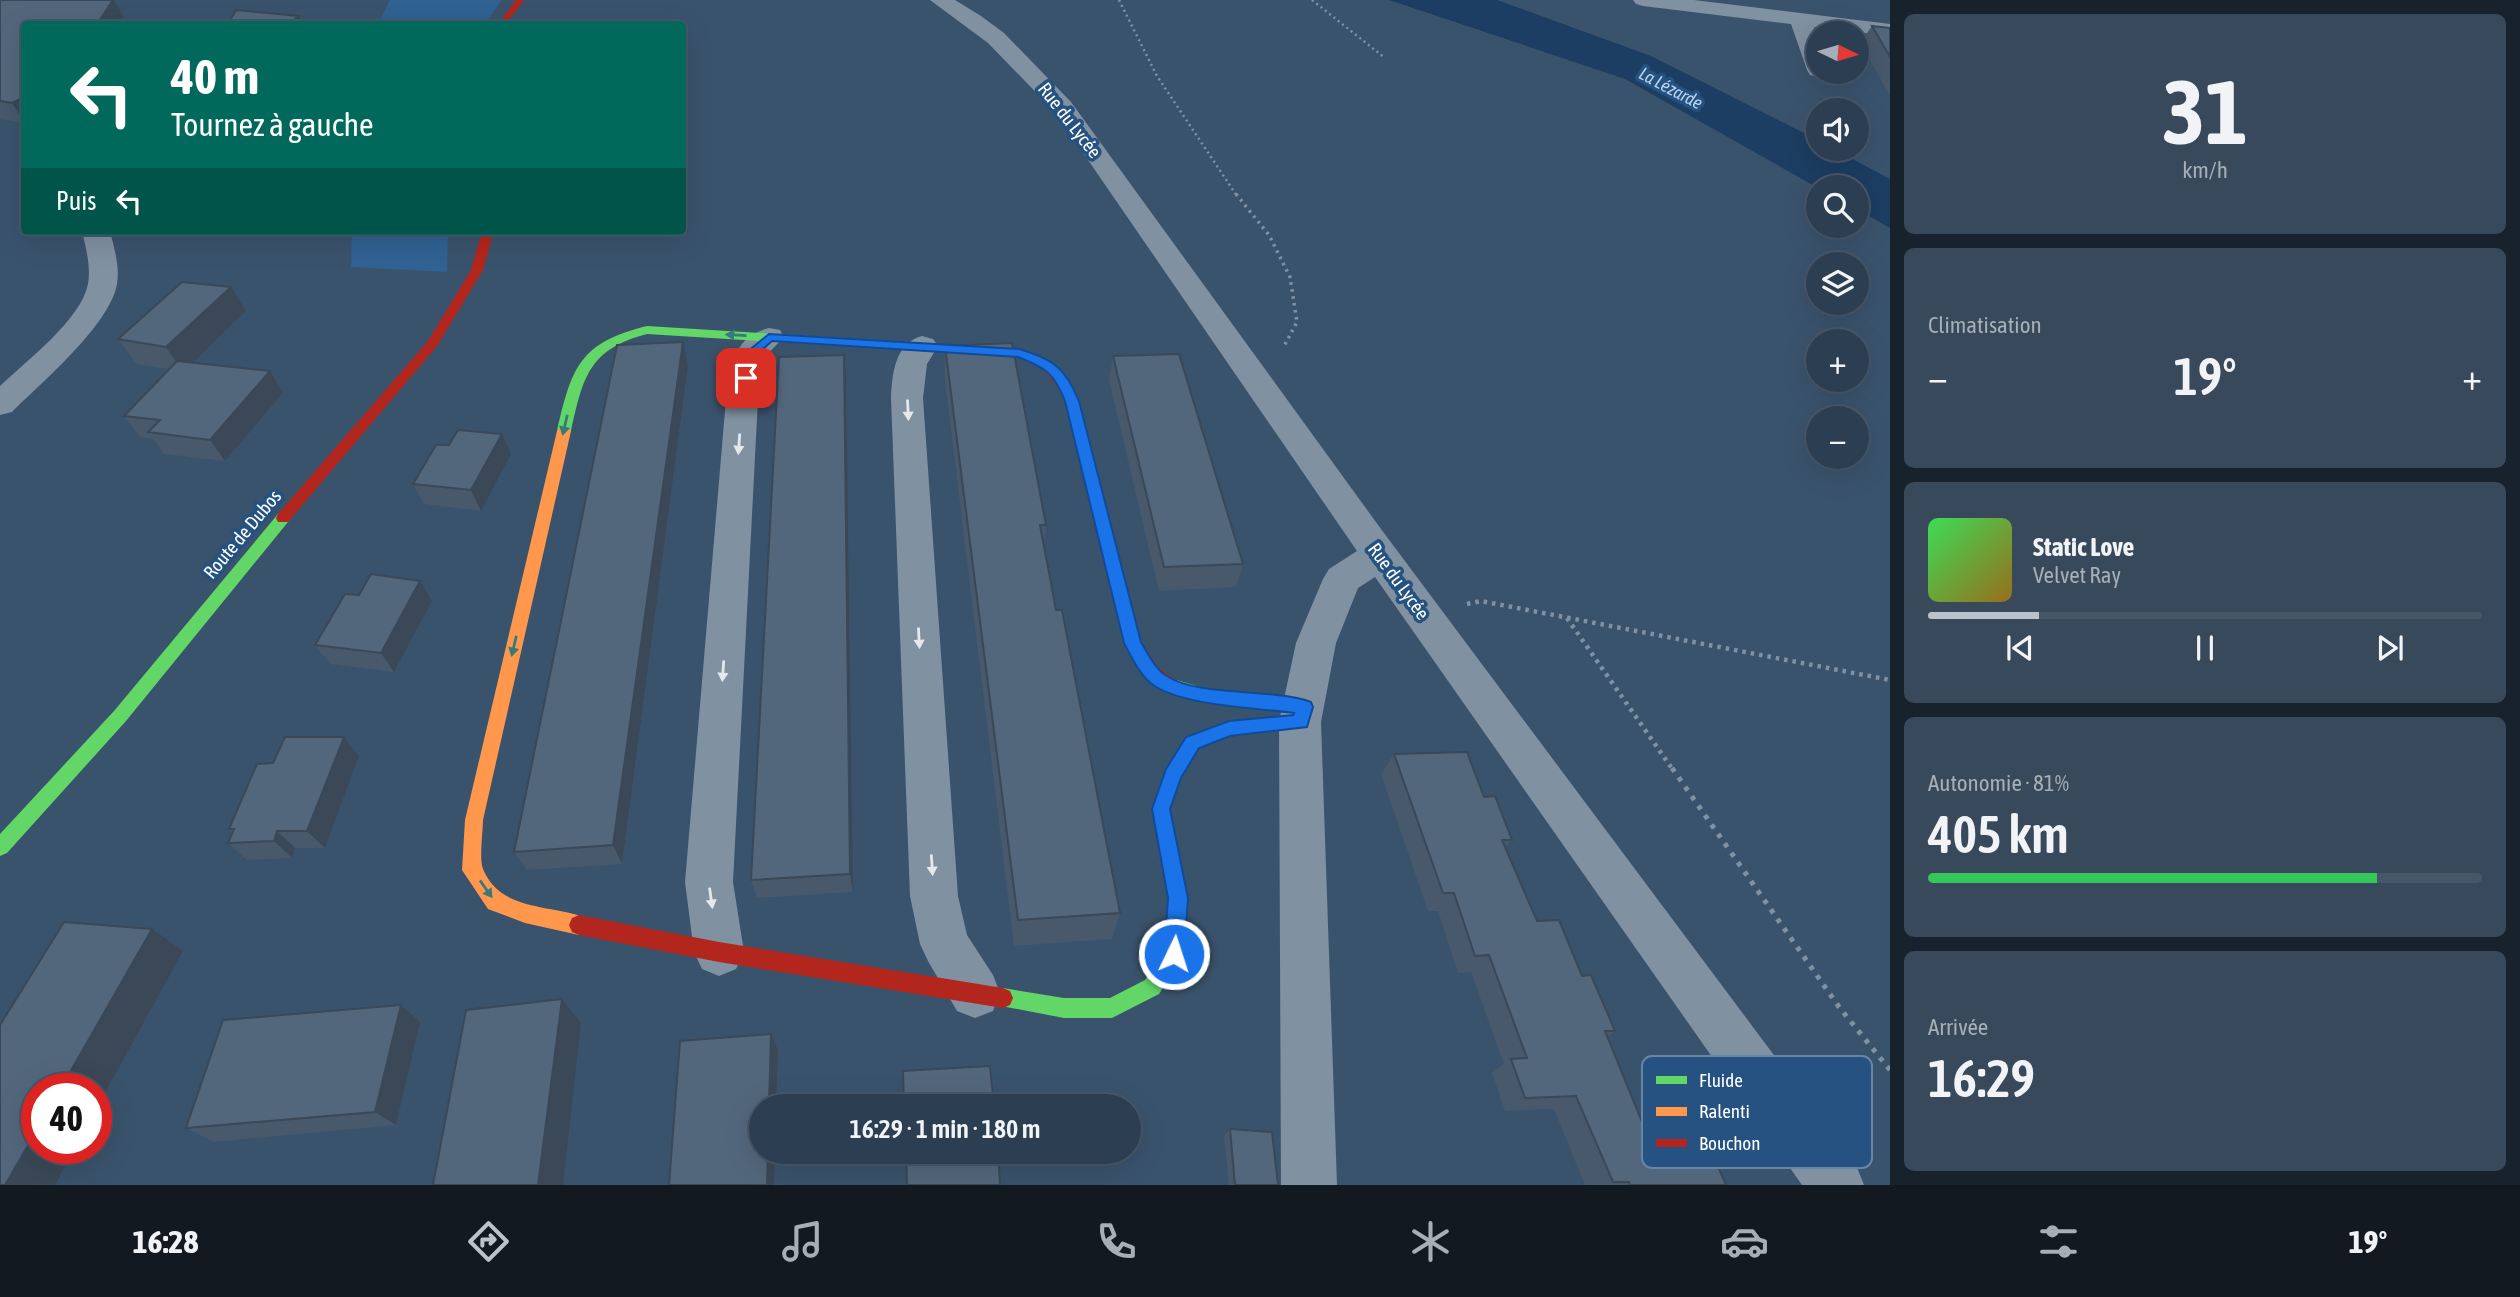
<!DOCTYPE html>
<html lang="fr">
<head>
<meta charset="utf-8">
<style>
	:root { --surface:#2c3e51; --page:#38495b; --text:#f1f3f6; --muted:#a6aeb7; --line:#485768; --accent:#bac3cc }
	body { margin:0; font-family:"Asap Condensed",sans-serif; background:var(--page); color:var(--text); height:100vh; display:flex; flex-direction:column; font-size:26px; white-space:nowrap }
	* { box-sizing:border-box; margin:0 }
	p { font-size:23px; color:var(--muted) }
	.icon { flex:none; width:38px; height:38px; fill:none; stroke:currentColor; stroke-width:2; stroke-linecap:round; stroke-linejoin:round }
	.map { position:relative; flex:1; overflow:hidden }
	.sheet { display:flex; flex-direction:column; gap:14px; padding:14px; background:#18222d; width:630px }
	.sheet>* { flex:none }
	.top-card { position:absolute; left:21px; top:21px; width:665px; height:214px; border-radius:7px; box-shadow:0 7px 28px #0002,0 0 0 2px var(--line); background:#00695c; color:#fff; overflow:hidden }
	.needle { width:46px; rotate:95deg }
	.controls { position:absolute; left:1806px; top:21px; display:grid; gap:14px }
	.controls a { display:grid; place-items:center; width:63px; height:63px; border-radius:50%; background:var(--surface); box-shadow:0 7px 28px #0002,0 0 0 2px var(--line); font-size:35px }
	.speed { position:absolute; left:21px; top:1073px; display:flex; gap:14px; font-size:35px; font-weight:700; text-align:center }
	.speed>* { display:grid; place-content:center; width:91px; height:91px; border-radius:50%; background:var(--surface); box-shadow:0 7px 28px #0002,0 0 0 2px var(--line); line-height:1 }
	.speed .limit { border:10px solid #d22; background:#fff; color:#111 }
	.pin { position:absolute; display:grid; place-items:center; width:60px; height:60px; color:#fff; margin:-30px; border-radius:14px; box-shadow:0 4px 10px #0006 }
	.me { position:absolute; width:77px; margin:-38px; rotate:4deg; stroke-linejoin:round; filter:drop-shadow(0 0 5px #0008) }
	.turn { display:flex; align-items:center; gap:24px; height:147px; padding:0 35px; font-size:32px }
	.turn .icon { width:91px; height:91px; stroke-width:2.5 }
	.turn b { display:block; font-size:49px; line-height:60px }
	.then { display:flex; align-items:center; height:66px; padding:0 35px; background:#0003; gap:14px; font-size:26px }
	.big { font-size:52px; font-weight:600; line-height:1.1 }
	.sheet .card { flex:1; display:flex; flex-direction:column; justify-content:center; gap:10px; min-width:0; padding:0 24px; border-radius:10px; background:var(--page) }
	.sheet .dial { align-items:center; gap:0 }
	.dial b { font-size:91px; line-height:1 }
	.song { display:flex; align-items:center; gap:21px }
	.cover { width:84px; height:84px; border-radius:10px; background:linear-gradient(135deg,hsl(130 70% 55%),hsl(40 70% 35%)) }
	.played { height:7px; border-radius:4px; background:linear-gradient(90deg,var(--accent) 20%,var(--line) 20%) }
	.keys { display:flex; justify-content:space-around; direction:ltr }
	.heat { display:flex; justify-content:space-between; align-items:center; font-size:38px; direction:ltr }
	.charge { height:10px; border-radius:5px; background:linear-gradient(90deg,#34c759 81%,var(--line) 0) }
	.trip { position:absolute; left:749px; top:1094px; width:392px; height:70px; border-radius:35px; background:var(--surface); box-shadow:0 7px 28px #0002,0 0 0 2px var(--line); font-weight:600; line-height:70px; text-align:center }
	.tabs { display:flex; height:112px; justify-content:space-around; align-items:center; background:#121920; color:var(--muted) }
	.tabs .icon { width:49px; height:49px }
	.tabs .selected { color:var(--accent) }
	.tabs b { font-size:32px; color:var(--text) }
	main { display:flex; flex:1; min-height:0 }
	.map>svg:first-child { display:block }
	.green { fill:#306293 }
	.water { fill:#1c3e62 }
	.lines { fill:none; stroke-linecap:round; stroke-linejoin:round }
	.path-far3 { stroke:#8091a2; stroke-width:2.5; stroke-dasharray:2 3.5; stroke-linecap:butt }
	.path-far2 { stroke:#8091a2; stroke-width:3.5; stroke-dasharray:2.5 4.5; stroke-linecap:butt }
	.path-far1 { stroke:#8091a2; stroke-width:4.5; stroke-dasharray:3.5 5; stroke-linecap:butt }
	.path { stroke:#8091a2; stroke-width:5; stroke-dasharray:4.5 7; stroke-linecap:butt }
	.street { fill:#8091a2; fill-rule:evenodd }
	.fast { fill:#63d668; fill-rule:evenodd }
	.slow { fill:#ff974d; fill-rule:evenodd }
	.jam { fill:#b3261e; fill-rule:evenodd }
	.wall { fill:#47596b }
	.shaded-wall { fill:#3a4857 }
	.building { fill:#53677c; stroke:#3a4857; stroke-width:2 }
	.oneway { fill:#387a7a }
	.oneway2 { fill:#e6e9ec }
	.route { fill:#1a73e8; stroke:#114b97; stroke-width:2 }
	.labels { text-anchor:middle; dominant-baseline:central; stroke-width:7; stroke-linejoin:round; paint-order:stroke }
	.far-water-label { font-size:18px; font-style:italic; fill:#b7d4ee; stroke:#255281 }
	.street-label { font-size:19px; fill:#fff; stroke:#255281 }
	.key { fill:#255281; stroke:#6686a7; stroke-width:2 }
	.key-label { font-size:19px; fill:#fff }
</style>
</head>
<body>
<main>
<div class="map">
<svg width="1890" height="1185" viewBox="0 0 1890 1185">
	<rect width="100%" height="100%" fill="#3a536c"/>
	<path class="green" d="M 390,0 L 501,0 L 486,24 L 378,24 Z
		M 352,231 L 448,231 L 447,272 L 351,267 Z"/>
	<path class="water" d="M 1389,0 L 1497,0 L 1651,56 L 1818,140 L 1818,149 L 1834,149 L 1890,179 L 1890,228 L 1857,209 L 1857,187 L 1818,188 L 1625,79 Z"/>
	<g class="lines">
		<path class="path-far3" d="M 1119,0 L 1157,76 L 1237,196
			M 1312,0 L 1385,58"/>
		<path class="path-far2" d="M 1236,194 L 1269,235 L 1290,277 L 1297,322 L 1283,348"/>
		<path class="path-far1" d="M 1467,604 L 1481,601 L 1890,680
			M 1567,618 L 1673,770"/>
		<path class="path" d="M 1672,768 L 1839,1007 L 1890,1070"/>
		<path class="street" d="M 930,0 L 955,0 L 981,16 L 1004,33 L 1071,102 L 1381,529 L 1856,1165 L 1864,1185 L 1802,1185 L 1375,577 L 1358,588 L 1336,643 L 1321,722 L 1337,1185 L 1281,1185 L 1279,722 L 1296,643 L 1323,579 L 1329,569 L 1357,551 L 1055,112 L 988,43 Z
			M 1633,0 L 1694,0 L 1890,24 L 1890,36 L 1814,27 L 1818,40 L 1818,72 L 1828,72 L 1818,77 L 1810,75 L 1807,70 L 1791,24 L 1643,6 L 1636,4 Z
			M 82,231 L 110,231 C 114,248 120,266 117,284 C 110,325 41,383 12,412 L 0,415 L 0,386 C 26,361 81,320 88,284 C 91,267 86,248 82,231 Z
			M 769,328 L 780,330 L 784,337 L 763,359 L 758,399 L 733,882 L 744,952 L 736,969 L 719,976 L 702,969 L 694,952 L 685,882 L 726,399 C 731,367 732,337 769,328 Z
			M 922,336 L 933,339 L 938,346 L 927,364 L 923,398 L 958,896 L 967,935 L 993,975 L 1000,993 L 993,1011 L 975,1018 L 957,1011 L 928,961 L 920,944 L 910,896 L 891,398 C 892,374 895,343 922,336 Z"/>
		<path class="fast" d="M 647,326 L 956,345 L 962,349 L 956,353 L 647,334 C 589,349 583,377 571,431 L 569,434 L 559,434 L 557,431 C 572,367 579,343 647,326 Z
			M 283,513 L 288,514 L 290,518 L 288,522 L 126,721 L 7,853 L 0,856 L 0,834 L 114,711 L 278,514 Z
			M 1170,678 L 1207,689 L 1304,700 L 1310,702 L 1313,707 L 1310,712 L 1304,714 L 1207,703 L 1164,690 L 1162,685 L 1164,680 Z
			M 1300,715 L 1306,717 L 1309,722 L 1306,727 L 1230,735 L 1198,748 L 1180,778 L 1170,809 L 1188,898 L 1184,954 L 1159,994 L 1112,1018 L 1064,1018 L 996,1005 L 993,998 L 996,991 L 1003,988 L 1064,998 L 1110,998 L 1145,980 L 1164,951 L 1168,898 L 1152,809 L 1166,769 L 1186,738 L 1229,721 Z"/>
		<path class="slow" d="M 564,426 L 571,431 L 483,820 C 483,831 479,859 483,869 C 501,912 550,904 586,918 L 589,925 L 586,932 L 579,935 L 525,923 L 488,909 L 462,870 L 465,820 L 557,431 Z"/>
		<path class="jam" d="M 516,0 L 524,0 L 506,24 L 498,24 Z
			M 482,231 L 494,231 L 483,270 L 437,346 L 288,522 L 278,522 L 276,518 L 278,514 L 428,341 L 471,270 Z
			M 956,345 C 1015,347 1048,342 1079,401 L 1141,641 L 1157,666 L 1176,680 L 1178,685 L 1176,690 C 1155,697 1133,659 1125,643 L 1065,401 C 1034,339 1005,363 951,352 L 950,349 Z
			M 579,915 L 719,942 L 1003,988 L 1010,991 L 1013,998 L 1010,1005 L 1003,1008 L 719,962 L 579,935 L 572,932 L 569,925 L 572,918 Z"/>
	</g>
	<path class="wall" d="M 0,0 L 114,0 L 124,17 L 24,24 L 24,123 L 0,119 Z
		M 1872,26 L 1890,28 L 1890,96 L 1860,43 Z
		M 246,311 L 192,363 L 283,393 L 225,461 L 164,454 L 153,439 L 140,437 L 124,416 L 169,369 L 136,364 L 118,339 Z
		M 683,342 L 688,365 L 622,864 L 527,870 L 514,852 Z
		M 945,346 L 1046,525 L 1044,545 L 1056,610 L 1120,913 L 1112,939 L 1014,946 L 945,380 Z
		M 1113,356 L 1243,564 L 1236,587 L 1159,591 L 1109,380 Z
		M 846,377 L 853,892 L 757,898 L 751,880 Z
		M 502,434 L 511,454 L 481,511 L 424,504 L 413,484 L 449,445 Z
		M 432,601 L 394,672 L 330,664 L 315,645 Z
		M 344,737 L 359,756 L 325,848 L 295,848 L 292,858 L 247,860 L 228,843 L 232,832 L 229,829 L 273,763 Z
		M 1394,754 L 1484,797 L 1512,840 L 1505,847 L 1537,921 L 1582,976 L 1615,1031 L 1607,1037 L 1649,1139 L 1726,1185 L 1585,1185 L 1554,1109 L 1505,1111 L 1492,1073 L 1504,1064 L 1471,972 L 1458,973 L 1438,911 L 1428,911 L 1381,774 Z
		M 420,1022 L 396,1125 L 214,1142 L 186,1128 Z
		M 1230,1129 L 1278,1185 L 1229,1185 L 1224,1136 Z"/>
	<path class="shaded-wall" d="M 113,0 L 114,0 L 124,17 L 119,24 L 97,24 Z
		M 299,16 L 303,24 L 288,24 Z
		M 24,97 L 24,122 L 12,103 Z
		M 231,287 L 246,311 L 183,372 L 166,347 Z
		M 683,342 L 688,365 L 622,864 L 613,845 Z
		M 844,355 L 846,377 L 853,892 L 850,874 Z
		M 270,371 L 283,393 L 225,461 L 210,440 Z
		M 502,434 L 511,454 L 481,511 L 471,490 Z
		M 420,581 L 432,601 L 394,672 L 381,653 Z
		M 344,737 L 359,756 L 325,848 L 307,831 Z
		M 277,831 L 295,848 L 292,858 L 274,841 Z
		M 152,929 L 183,951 L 96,1109 L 96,1088 L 61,1088 Z
		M 562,999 L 581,1023 L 563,1185 L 538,1185 Z
		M 401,1005 L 420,1022 L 396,1125 L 375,1112 Z
		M 771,1034 L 778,1050 L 776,1106 L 769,1106 Z
		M 37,1130 L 37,1148 L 75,1148 L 55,1185 L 5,1185 Z
		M 768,1152 L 775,1152 L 774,1185 L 767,1185 Z"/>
	<path class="building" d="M 0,0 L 113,0 L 97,24 L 24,24 L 24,97 L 12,103 L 0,101 Z
		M 236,10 L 299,16 L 288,24 L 228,24 Z
		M 1872,26 L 1890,28 L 1890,57 Z
		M 182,282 L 231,287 L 166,347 L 118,339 Z
		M 683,342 L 613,845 L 514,852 L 617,345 Z
		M 1012,343 L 1046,525 L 1040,525 L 1056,610 L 1062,610 L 1120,913 L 1018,920 L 945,346 Z
		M 1179,354 L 1243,564 L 1164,567 L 1113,356 Z
		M 844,355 L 850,874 L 751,880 L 779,357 Z
		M 177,361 L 270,371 L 210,440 L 148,432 L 160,420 L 124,416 Z
		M 458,430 L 502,434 L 471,490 L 413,484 L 436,445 L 449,445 Z
		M 371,574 L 420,581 L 381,653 L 315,645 L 345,594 L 359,595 Z
		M 285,737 L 344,737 L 307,831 L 277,831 L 274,841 L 228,843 L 234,829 L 229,829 L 257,764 L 273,763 Z
		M 1467,752 L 1484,797 L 1495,796 L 1512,840 L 1502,840 L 1537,921 L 1559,920 L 1582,976 L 1591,975 L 1615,1031 L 1605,1031 L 1649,1139 L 1705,1137 L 1726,1185 L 1630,1185 L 1629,1182 L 1613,1182 L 1576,1096 L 1525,1098 L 1511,1059 L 1527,1058 L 1489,955 L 1475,956 L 1454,893 L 1443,893 L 1394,754 Z
		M 64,922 L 152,929 L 61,1088 L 37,1088 L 37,1130 L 5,1185 L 0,1185 L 0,1025 Z
		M 562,999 L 538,1185 L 433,1185 L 466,1010 Z
		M 401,1005 L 375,1112 L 186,1128 L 223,1020 Z
		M 771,1034 L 769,1106 L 761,1106 L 761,1152 L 768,1152 L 767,1185 L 669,1185 L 680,1041 Z
		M 990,1066 L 994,1106 L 904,1106 L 903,1071 Z
		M 1230,1129 L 1272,1132 L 1278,1185 L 1235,1185 Z
		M 906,1152 L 998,1152 L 1000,1185 L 907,1185 Z"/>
	<defs><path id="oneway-solid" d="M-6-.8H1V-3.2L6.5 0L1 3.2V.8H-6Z" transform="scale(1.75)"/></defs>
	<g class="oneway">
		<use href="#oneway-solid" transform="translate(736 335) rotate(-177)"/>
		<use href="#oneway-solid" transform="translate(565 425) rotate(103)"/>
		<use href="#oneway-solid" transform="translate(514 646) rotate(103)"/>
		<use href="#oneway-solid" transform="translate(486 889) rotate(55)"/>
	</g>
	<g class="oneway2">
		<use href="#oneway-solid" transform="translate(908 410) rotate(87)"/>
		<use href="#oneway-solid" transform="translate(739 444) rotate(94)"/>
		<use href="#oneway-solid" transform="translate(919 638) rotate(87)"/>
		<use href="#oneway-solid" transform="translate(723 671) rotate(94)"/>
		<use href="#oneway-solid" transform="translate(932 865) rotate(86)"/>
		<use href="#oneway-solid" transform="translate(711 898) rotate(82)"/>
	</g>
	<path class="route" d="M 769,334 L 1019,349 C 1054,359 1066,369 1079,401 L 1141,642 C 1148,654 1155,669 1167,676 C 1198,697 1273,688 1311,702 L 1313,707 L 1307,727 L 1230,736 L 1199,748 L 1181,778 L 1170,809 L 1188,898 L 1184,954 L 1181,961 L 1174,964 L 1167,961 L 1164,954 L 1168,898 L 1152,809 L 1166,769 L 1186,737 L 1229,721 L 1293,715 L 1294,713 C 1256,708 1189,706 1156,687 C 1141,678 1132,658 1124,643 L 1065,401 C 1054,373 1046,368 1018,357 L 772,341 L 754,357 L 750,381 L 741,381 L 742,356 Z"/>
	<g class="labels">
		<g class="far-water-label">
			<text transform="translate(1671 88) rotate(28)">La Lézarde</text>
		</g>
		<g class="street-label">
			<text transform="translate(1070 120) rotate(52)">Rue du Lycée</text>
			<text transform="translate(242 534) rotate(-50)">Route de Dubos</text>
			<text transform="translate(1399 581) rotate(54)">Rue du Lycée</text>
		</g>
	</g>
	<rect x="1642" y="1056" width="230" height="112" rx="10" class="key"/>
	<rect x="1656" y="1076" width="31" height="8" fill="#63d668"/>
	<rect x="1656" y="1107" width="31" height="9" fill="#ff974d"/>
	<rect x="1656" y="1139" width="31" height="8" fill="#b3261e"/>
	<g class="key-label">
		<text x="1699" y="1087">Fluide</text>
		<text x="1699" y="1118">Ralenti</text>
		<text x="1699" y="1150">Bouchon</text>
	</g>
</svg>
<div class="controls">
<a><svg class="needle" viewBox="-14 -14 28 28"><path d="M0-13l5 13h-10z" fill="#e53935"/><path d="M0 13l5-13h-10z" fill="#a6aeb7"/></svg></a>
<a><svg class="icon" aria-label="sound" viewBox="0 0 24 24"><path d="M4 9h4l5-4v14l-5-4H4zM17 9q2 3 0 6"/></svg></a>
<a><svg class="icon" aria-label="search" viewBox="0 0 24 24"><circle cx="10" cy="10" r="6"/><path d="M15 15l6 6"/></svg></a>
<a><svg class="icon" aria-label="layers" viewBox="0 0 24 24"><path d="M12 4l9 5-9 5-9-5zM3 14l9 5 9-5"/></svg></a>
<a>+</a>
<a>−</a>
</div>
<div class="speed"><div class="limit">40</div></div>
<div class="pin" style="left:746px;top:378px;background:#d93025"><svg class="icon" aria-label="arrive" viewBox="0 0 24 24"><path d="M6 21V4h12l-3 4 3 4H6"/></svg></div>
<svg class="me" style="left:1174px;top:954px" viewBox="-20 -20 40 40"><circle r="17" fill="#1a73e8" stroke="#fff" stroke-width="3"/><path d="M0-11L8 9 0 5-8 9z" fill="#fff"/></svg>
<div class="trip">16:29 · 1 min · 180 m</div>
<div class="top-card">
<div class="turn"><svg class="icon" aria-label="left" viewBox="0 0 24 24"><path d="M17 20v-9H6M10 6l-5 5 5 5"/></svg><div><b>40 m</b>Tournez à gauche</div></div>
<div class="then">Puis<svg class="icon" aria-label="left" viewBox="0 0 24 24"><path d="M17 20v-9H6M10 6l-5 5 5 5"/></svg></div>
</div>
</div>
<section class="sheet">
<div class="card dial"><b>31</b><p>km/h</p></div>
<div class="card"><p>Climatisation</p>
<div class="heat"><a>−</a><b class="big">19°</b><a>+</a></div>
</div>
<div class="card">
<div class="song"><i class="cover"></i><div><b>Static Love</b><p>Velvet Ray</p></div></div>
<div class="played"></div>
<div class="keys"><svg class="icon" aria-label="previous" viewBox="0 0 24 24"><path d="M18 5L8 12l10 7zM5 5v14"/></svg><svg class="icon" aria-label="pause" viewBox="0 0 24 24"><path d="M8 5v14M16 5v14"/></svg><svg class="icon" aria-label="next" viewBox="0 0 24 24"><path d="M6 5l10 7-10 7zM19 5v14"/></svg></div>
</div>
<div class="card"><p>Autonomie · 81%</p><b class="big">405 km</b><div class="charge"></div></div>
<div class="card"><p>Arrivée</p><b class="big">16:29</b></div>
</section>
</main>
<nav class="tabs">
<b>16:28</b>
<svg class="icon selected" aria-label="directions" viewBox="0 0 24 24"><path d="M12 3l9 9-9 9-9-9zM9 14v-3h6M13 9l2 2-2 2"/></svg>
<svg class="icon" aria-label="music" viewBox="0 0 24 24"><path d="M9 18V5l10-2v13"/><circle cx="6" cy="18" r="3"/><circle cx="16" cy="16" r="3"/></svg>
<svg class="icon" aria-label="phone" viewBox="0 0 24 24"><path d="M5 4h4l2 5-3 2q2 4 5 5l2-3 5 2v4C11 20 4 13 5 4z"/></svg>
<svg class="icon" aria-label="climate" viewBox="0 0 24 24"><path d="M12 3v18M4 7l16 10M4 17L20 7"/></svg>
<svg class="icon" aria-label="car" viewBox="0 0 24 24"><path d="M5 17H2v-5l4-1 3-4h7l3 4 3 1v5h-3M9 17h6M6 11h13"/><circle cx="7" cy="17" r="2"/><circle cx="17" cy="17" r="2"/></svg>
<svg class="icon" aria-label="filters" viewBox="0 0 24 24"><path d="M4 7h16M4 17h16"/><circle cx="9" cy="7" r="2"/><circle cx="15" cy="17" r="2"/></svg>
<b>19°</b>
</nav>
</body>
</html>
